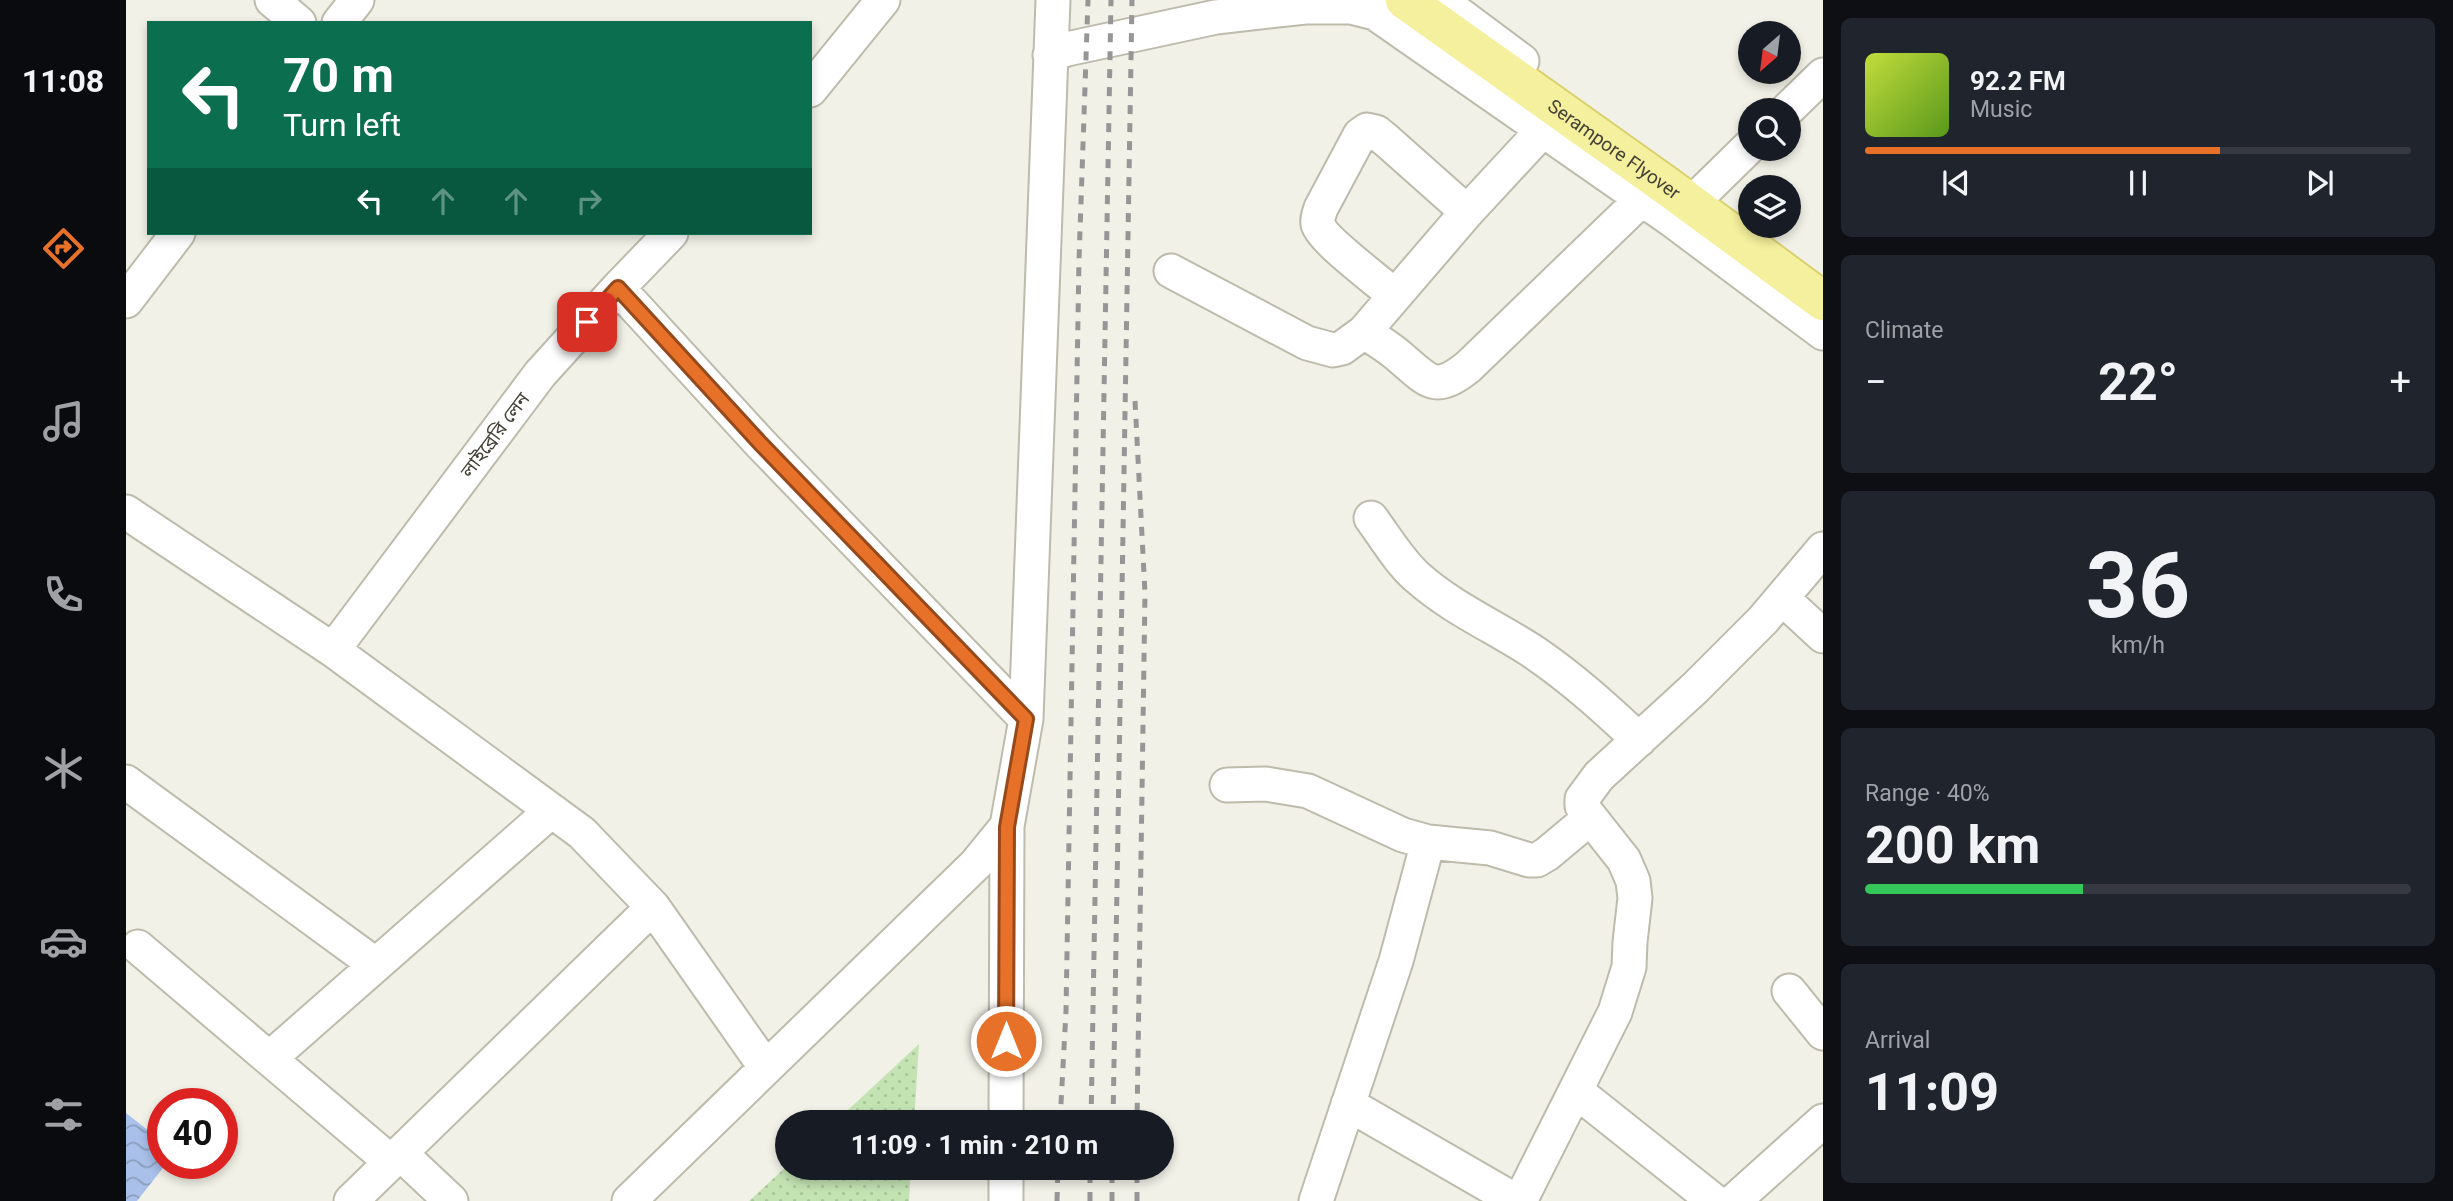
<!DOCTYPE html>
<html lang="en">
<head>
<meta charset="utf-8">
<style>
	:root { --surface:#171b24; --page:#20242c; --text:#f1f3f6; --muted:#9ea1a6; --line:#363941; --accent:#e77129 }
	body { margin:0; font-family:Roboto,"Noto Sans Bengali",sans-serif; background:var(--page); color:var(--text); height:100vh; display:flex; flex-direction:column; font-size:26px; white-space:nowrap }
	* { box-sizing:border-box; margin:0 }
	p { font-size:23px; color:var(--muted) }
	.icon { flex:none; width:38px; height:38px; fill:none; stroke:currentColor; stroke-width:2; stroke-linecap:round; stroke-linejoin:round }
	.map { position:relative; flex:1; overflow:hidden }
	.drawer { display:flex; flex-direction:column; gap:18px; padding:18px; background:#0d0f14; width:630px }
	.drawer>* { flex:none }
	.banner { position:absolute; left:21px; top:21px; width:665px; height:214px; border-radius:0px; box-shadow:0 4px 10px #0003; background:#0b6e4f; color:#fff; overflow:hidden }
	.needle { width:46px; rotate:208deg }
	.fabs { position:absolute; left:1612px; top:21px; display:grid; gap:14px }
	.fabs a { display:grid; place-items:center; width:63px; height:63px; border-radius:50%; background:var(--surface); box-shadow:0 4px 10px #0003; font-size:35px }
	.speed { position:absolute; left:21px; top:1088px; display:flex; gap:14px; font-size:35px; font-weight:700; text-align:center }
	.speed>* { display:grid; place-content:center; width:91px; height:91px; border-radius:50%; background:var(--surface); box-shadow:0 4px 10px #0003; line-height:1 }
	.speed .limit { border:10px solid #d22; background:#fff; color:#111 }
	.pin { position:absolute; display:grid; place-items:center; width:60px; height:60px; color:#fff; margin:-30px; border-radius:14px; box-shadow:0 4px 10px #0006 }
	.me { position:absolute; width:77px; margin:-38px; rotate:0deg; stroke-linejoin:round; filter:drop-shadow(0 0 5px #0008) }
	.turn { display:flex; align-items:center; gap:24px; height:147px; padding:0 21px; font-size:32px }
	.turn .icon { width:91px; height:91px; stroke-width:2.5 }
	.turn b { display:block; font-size:49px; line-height:60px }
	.lanes { display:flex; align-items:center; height:66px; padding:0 21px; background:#0003; justify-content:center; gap:35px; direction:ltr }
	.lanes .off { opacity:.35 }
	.big { font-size:52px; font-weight:700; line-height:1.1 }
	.drawer .widget { flex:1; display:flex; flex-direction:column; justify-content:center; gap:10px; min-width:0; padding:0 24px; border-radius:10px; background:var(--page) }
	.drawer .dial { align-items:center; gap:0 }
	.dial b { font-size:91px; line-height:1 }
	.song { display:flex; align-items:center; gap:21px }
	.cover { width:84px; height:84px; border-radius:10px; background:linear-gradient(135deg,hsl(70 70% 55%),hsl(90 70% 35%)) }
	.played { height:7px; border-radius:4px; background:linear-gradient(90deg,var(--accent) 65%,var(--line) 65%) }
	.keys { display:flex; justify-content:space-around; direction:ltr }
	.heat { display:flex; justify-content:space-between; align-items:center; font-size:38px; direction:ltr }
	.charge { height:10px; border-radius:5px; background:linear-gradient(90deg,#34c759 40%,var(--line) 0) }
	.trip { position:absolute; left:649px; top:1110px; width:399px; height:70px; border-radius:35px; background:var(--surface); box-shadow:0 4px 10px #0003; font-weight:700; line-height:70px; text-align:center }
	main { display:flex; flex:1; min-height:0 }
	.tab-bar { display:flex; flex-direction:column; width:126px; justify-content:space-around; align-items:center; background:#090b0e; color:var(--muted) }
	.tab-bar .icon { width:49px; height:49px }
	.tab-bar .on { color:var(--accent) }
	.tab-bar b { font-size:32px; color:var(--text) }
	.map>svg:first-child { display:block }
	.park { fill:url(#park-dots) }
	.water { fill:url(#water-waves) }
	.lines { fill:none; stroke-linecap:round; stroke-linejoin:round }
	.minor-casing { stroke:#bdbbab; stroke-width:37 }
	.major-casing { stroke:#d9d16e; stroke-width:42 }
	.minor { stroke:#fff; stroke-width:33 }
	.major { stroke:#f5f09d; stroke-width:38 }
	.rail { stroke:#969696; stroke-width:5; stroke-dasharray:9 9; stroke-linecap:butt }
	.route-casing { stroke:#96491b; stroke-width:18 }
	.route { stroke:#e77129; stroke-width:12 }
	.labels { text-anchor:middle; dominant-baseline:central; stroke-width:6; stroke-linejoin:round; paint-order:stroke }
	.street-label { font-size:19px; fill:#454237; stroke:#fff }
</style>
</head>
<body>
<main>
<nav class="tab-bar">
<b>11:08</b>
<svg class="icon on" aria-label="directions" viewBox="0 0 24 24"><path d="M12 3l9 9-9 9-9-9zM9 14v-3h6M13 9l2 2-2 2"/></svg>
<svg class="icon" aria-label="music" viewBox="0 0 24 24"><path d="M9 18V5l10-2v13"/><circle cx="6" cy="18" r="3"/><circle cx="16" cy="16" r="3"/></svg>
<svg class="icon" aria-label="phone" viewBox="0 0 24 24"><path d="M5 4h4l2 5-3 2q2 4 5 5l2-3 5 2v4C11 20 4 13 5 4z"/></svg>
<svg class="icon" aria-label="climate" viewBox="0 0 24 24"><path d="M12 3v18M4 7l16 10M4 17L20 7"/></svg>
<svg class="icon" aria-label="car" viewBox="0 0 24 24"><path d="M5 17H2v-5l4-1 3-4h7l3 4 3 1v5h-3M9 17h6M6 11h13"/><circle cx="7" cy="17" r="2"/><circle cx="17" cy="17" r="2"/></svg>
<svg class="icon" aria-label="filters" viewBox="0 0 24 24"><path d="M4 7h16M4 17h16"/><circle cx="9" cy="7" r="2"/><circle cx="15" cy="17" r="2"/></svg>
</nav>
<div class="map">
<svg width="1697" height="1201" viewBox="0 0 1697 1201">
	<defs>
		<pattern id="park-dots" width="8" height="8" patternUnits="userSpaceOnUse" patternTransform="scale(1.75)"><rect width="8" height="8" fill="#c3e3b3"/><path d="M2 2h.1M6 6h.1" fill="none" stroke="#a9c49b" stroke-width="1.8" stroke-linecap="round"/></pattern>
		<pattern id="water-waves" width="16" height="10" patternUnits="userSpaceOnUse" patternTransform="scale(1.75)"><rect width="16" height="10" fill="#a9c0ea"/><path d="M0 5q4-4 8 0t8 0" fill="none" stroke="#8b9ebe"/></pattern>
	</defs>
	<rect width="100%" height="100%" fill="#f2f1e7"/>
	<path class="park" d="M 793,1044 L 788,1122 L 709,1122 Z
		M 661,1166 L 785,1167 L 783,1201 L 623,1201 Z"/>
	<path class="water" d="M 0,1113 L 37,1142 L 37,1164 L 40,1164 L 11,1201 L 0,1201 Z"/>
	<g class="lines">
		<defs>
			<path id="minor" d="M 146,0 L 173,23
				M 1314,0 L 1396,61
				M 213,23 L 231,0
				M 924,55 L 941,49 L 1090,17 L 1179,7 L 1225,7 L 1249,13 L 1546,220 L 1697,333
				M 684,90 L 757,0
				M 1661,110 L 1697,75
				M 1576,193 L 1624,146
				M 1045,271 L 1181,343 L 1207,350 L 1216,348 L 1238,332 L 1341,212 L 1417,130
				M 492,288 L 634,443 L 900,719
				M 1269,296 C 1255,283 1196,240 1192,224 C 1191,219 1193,214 1195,208 L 1234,135 L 1241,130 L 1250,132 L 1260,140 L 1341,212
				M 0,301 L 52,233
				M 1238,332 C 1251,340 1264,348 1275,358 C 1303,382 1309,393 1342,367 L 1516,199
				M 0,512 L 207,650 L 456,833 L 527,907 L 640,1068
				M 1245,518 C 1259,537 1273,561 1291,577 C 1327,609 1370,627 1409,653 C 1447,679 1480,709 1513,740
				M 1656,598 L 1697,636
				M 207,650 L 414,374 L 492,288 L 545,233
				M 0,782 L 250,965
				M 1101,785 L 1140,784 L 1182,791 L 1277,835 L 1302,842 L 1364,848 L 1403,860 L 1411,860 L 1421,854 L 1464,818
				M 12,947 L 265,1162
				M 1663,991 L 1697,1033
				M 144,1058 L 425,811
				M 1450,1091 L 1588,1201
				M 1222,1104 L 1390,1201
				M 880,1122 L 881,826
				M 274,1153 L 325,1201
				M 225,1201 L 527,907
				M 503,1201 L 850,864 L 881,826 L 900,719 L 927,0
				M 880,1201 L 880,1167
				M 1190,1201 L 1270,961 L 1302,842
				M 1394,1201 L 1489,1012 L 1503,967 L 1504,942 L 1509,898 L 1507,881 L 1498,860 L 1460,812 L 1456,806 L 1456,799 L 1473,776 L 1569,688 L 1637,620 L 1697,549
				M 1608,1201 L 1697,1121"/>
			<g id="major">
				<path id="s1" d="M 1279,0 L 1542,187 L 1697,301"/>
			</g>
		</defs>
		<use href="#minor" class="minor-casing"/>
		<use href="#major" class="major-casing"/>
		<use href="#minor" class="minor"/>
		<use href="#major" class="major"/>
		<path class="rail" d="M 1009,401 L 1019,593 L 1011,1122
			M 934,1122 L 940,1011 L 953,260 L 962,0
			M 965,1122 L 985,0
			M 987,1122 L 1006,0
			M 931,1201 L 932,1167
			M 964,1201 L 964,1167
			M 986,1201 L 986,1167
			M 1011,1201 L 1011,1167"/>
	</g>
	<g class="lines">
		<defs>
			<path id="route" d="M 461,322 L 492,288 L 634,443 L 900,719 L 881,827 L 880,1041"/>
		</defs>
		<use href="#route" class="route-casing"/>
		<use href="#route" class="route"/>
	</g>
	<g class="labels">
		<g class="street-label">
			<text stroke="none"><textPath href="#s1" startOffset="257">Serampore Flyover</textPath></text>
			<text transform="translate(369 435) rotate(-53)">লাইব্রেরি লেন</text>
		</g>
	</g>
</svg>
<div class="fabs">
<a><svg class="needle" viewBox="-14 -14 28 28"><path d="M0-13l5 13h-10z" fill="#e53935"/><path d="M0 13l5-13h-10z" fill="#9ea1a6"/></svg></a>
<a><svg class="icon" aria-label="search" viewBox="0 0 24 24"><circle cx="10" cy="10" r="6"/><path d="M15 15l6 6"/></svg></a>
<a><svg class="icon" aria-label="layers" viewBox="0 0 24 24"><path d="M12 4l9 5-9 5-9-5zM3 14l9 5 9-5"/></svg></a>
</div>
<div class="speed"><div class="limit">40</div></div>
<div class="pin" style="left:461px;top:322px;background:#d93025"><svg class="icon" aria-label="arrive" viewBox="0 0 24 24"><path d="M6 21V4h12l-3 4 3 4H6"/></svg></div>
<svg class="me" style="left:880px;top:1041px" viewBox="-20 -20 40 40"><circle r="17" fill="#e77129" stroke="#fff" stroke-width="3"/><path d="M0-11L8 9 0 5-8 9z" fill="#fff"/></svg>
<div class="trip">11:09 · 1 min · 210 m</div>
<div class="banner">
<div class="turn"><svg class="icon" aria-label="left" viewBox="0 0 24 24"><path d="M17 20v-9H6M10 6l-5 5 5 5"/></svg><div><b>70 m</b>Turn left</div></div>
<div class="lanes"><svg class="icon" aria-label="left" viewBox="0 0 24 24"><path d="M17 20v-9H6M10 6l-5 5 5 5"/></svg><svg class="icon off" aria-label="ahead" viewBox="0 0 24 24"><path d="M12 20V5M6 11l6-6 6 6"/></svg><svg class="icon off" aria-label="ahead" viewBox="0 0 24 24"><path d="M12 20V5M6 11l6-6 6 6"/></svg><svg class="icon off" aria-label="right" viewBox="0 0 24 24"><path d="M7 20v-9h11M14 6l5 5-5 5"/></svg></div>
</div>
</div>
<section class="drawer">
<div class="widget">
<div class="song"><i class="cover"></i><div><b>92.2 FM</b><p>Music</p></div></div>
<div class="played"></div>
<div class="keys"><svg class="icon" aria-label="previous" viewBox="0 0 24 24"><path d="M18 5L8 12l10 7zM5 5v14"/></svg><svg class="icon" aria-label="pause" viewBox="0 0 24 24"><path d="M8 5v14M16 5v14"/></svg><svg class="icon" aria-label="next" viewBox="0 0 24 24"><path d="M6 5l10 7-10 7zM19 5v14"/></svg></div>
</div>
<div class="widget"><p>Climate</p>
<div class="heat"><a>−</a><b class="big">22°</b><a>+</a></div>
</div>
<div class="widget dial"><b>36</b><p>km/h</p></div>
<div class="widget"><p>Range · 40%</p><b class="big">200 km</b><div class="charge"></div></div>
<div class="widget"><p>Arrival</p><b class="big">11:09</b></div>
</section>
</main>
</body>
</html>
